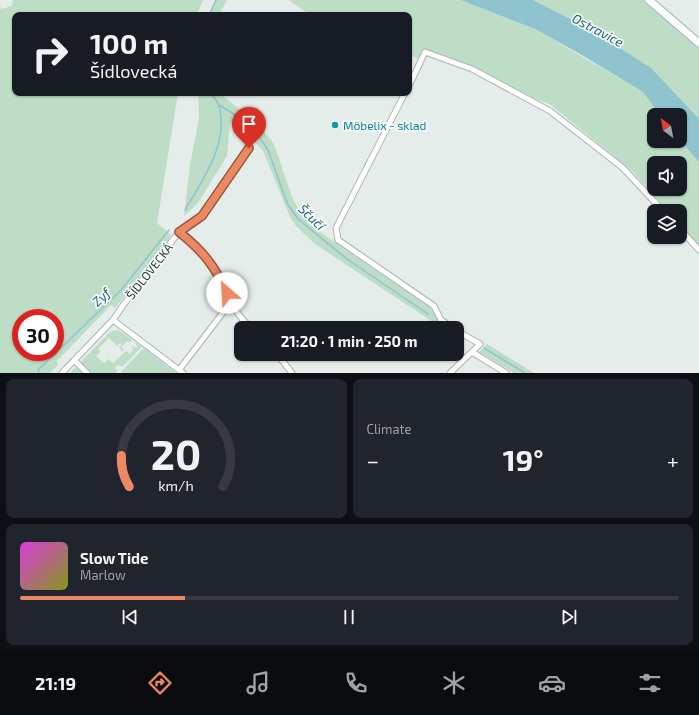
<!DOCTYPE html>
<html lang="en">
<head>
<meta charset="utf-8">
<style>
	:root { --surface:#171b24; --page:#20242c; --text:#f1f3f6; --muted:#9ea1a6; --line:#363941; --accent:#ec8863 }
	body { margin:0; font-family:"Exo 2",sans-serif; background:var(--page); color:var(--text); height:100vh; display:flex; flex-direction:column; font-size:15px; white-space:nowrap }
	* { box-sizing:border-box; margin:0 }
	p { font-size:13px; color:var(--muted) }
	.icon { flex:none; width:22px; height:22px; fill:none; stroke:currentColor; stroke-width:2; stroke-linecap:round; stroke-linejoin:round }
	.map { position:relative; height:373px; overflow:hidden }
	.side { display:flex; flex-direction:column; gap:6px; padding:6px; background:#0d0f14; flex:1 }
	.side>* { flex:none }
	.guide { position:absolute; left:12px; top:12px; width:400px; height:84px; border-radius:8px; box-shadow:0 1px 3px #0004; background:#171b24; color:var(--text); overflow:hidden }
	.needle { width:26px; rotate:328deg }
	.tools { position:absolute; left:647px; top:108px; display:grid; gap:8px }
	.tools a { display:grid; place-items:center; width:40px; height:40px; border-radius:8px; background:var(--surface); box-shadow:0 1px 3px #0004; font-size:20px }
	.speed { position:absolute; left:12px; top:309px; display:flex; gap:8px; font-size:20px; font-weight:700; text-align:center }
	.speed>* { display:grid; place-content:center; width:52px; height:52px; border-radius:50%; background:var(--surface); box-shadow:0 1px 3px #0004; line-height:1 }
	.speed .limit { border:6px solid #d22; background:#fff; color:#111 }
	.pin { position:absolute; display:grid; place-items:center; width:34px; height:34px; color:#fff; margin:-41px -17px; border-radius:50% 50% 50% 0; rotate:-45deg; box-shadow:0 0 4px #0007 }
	.pin .icon { rotate:45deg }
	.me { position:absolute; width:44px; margin:-22px; rotate:334deg; stroke-linejoin:round; filter:drop-shadow(0 0 3px #0008) }
	.turn { display:flex; align-items:center; gap:14px; height:84px; padding:0 12px; font-size:18px }
	.turn .icon { width:52px; height:52px; stroke-width:2.5 }
	.turn b { display:block; font-size:28px; line-height:34px }
	.big { font-size:30px; font-weight:700; line-height:1.1 }
	.side .card { flex:1; display:flex; flex-direction:column; justify-content:center; gap:6px; min-width:0; padding:0 14px; border-radius:8px; background:var(--page) }
	.side .dial { align-items:center; gap:0 }
	.dial svg { height:104px; overflow:visible; fill:none; stroke:var(--line); stroke-width:7; stroke-linecap:round; text-anchor:middle }
	.dial text { fill:var(--text); stroke:none }
	.song { display:flex; align-items:center; gap:12px }
	.cover { width:48px; height:48px; border-radius:6px; background:linear-gradient(135deg,hsl(300 70% 55%),hsl(70 70% 35%)) }
	.played { height:4px; border-radius:2px; background:linear-gradient(90deg,var(--accent) 25%,var(--line) 25%) }
	.keys { display:flex; justify-content:space-around; direction:ltr }
	.heat { display:flex; justify-content:space-between; align-items:center; font-size:22px; direction:ltr }
	.side .tiles { flex:1; display:grid; gap:6px; grid-template-columns:1fr 1fr }
	.card:last-child { grid-column:span 2 }
	.trip { position:absolute; left:234px; top:321px; width:230px; height:40px; border-radius:8px; background:var(--surface); box-shadow:0 1px 3px #0004; font-weight:700; line-height:40px; text-align:center }
	.tab-bar { display:flex; height:64px; justify-content:space-around; align-items:center; background:#090b0e; color:var(--muted) }
	.tab-bar .icon { width:28px; height:28px }
	.tab-bar .active { color:var(--accent) }
	.tab-bar b { font-size:18px; color:var(--text) }
	.map>svg:first-child { display:block }
	.green { fill:#beddc7; fill-rule:evenodd }
	.water { fill:#8fc4cf }
	.lines { fill:none; stroke-linecap:round; stroke-linejoin:round }
	.stream { stroke:#8fc4cf; stroke-width:1.5 }
	.street-casing { stroke:#a7b5b0; stroke-width:7 }
	.secondary-casing { stroke:#a3b8b1; stroke-width:9 }
	.street { stroke:#fff; stroke-width:5 }
	.secondary { stroke:#fff; stroke-width:7 }
	.route-casing { stroke:#995840; stroke-width:10 }
	.route { stroke:#ec8863; stroke-width:7 }
	.culture-dot { fill:#0f9aa8; stroke:#f4f9f7; stroke-width:1.5 }
	.labels { text-anchor:middle; dominant-baseline:central; stroke-width:3.5; stroke-linejoin:round; paint-order:stroke }
	.culture-label { font-size:12px; fill:#0d838f; stroke:#f4f9f7; text-anchor:start }
	.street-label { font-size:12px; fill:#243e37; stroke:#f4f9f7 }
	.water-label { font-size:13px; font-style:italic; fill:#206777; stroke:#f4f9f7 }
</style>
</head>
<body>
<div class="map">
<svg width="699" height="373" viewBox="0 0 699 373">
	<rect width="100%" height="100%" fill="#e4ede9"/>
	<path class="green" d="M 13,0 L 203,0 L 197,15 L 15,15 L 15,93 L 178,93 L 157,223 L 171,235 L 160,253 L 115,308 L 111,305 L 57,361 L 58,365 L 50,373 L 0,373 L 0,7 L 2,9 L 12,6 ZM 21,318 L 55,318 L 55,352 L 21,352 Z
		M 216,0 L 227,0 L 219,15 L 208,15 Z
		M 289,0 L 461,0 L 468,2 L 535,29 L 643,92 L 661,115 L 654,115 L 654,141 L 680,141 L 680,138 L 699,161 L 699,245 L 680,224 L 680,211 L 668,211 L 631,170 L 551,105 L 506,87 L 472,69 L 426,52 L 421,60 L 409,55 L 409,15 L 310,15 ZM 654,163 L 680,163 L 680,189 L 654,189 Z
		M 533,0 L 644,0 L 699,48 L 699,122 L 590,29 Z
		M 198,93 L 220,93 L 262,129 L 274,144 L 292,197 L 301,214 L 314,228 L 432,309 L 444,327 L 442,328 L 315,244 L 297,227 L 291,219 L 263,151 L 247,133 L 230,122 L 227,156 L 198,203 L 184,216 L 190,165 L 199,119 Z
		M 118,330 L 131,339 L 131,342 L 127,341 L 121,347 L 124,350 L 122,351 L 119,347 L 122,344 L 120,343 L 117,346 L 109,338 L 98,349 L 101,351 L 96,356 L 104,363 L 108,359 L 113,363 L 126,351 L 130,354 L 133,350 L 132,347 L 133,346 L 136,348 L 137,346 L 135,342 L 142,347 L 122,367 L 118,365 L 115,368 L 118,371 L 116,373 L 70,373 L 109,333 L 113,331 Z
		M 487,344 L 534,373 L 514,373 L 479,352 Z
		M 144,348 L 176,373 L 120,373 Z"/>
	<path class="water" d="M 461,0 L 533,0 L 590,29 L 651,68 L 699,119 L 699,162 L 680,140 L 680,115 L 660,115 L 643,92 L 580,54 L 535,29 Z"/>
	<g class="lines">
		<path class="stream" d="M 209,15 L 216,0
			M 219,105 L 242,119 L 257,134 L 268,150 L 287,203 L 298,219 L 347,259 L 428,314
			M 185,210 C 203,179 229,144 219,106 C 218,101 213,97 210,93
			M 484,348 L 525,373
			M 39,373 L 38,370 L 122,289 L 169,230"/>
		<defs>
			<path id="street" d="M 409,86 L 425,52 L 472,69 L 550,111 L 623,168 L 663,211
				M 405,93 L 336,228 L 338,240 L 434,306 L 441,320 L 453,328
				M 680,229 L 699,250
				M 179,232 C 192,243 205,253 214,268 C 227,288 232,314 252,328
				M 113,320 L 183,373
				M 472,352 L 506,373
				M 277,354 L 292,373
				M 74,360 L 87,373
				M 179,370 L 231,302
				M 62,373 L 113,320 L 124,304 L 179,232 L 202,216 L 249,148
				M 450,373 L 480,344 L 457,331"/>
			<path id="secondary" d="M 649,0 L 699,43"/>
		</defs>
		<use href="#street" class="street-casing"/>
		<use href="#secondary" class="secondary-casing"/>
		<use href="#street" class="street"/>
		<use href="#secondary" class="secondary"/>
	</g>
	<g class="lines">
		<defs>
			<path id="route" d="M 227,293 C 215,266 202,250 179,232 L 202,216 L 249,148"/>
		</defs>
		<use href="#route" class="route-casing"/>
		<use href="#route" class="route"/>
	</g>
	<circle class="culture-dot" cx="335" cy="125" r="4"/>
	<g class="labels">
		<g class="culture-label">
			<text x="343" y="125">Möbelix - sklad</text>
		</g>
		<g class="street-label">
			<text transform="translate(149 271) rotate(-52)">ŠÍDLOVECKÁ</text>
		</g>
		<g class="water-label">
			<text transform="translate(598 30) rotate(28)">Ostravice</text>
			<text transform="translate(312 217) rotate(44)">Ščučí</text>
			<text transform="translate(101 297) rotate(-44)">Zyf</text>
		</g>
	</g>
</svg>
<div class="tools">
<a><svg class="needle" viewBox="-14 -14 28 28"><path d="M0-13l5 13h-10z" fill="#e53935"/><path d="M0 13l5-13h-10z" fill="#9ea1a6"/></svg></a>
<a><svg class="icon" aria-label="sound" viewBox="0 0 24 24"><path d="M4 9h4l5-4v14l-5-4H4zM17 9q2 3 0 6"/></svg></a>
<a><svg class="icon" aria-label="layers" viewBox="0 0 24 24"><path d="M12 4l9 5-9 5-9-5zM3 14l9 5 9-5"/></svg></a>
</div>
<div class="speed"><div class="limit">30</div></div>
<div class="pin" style="left:249px;top:148px;background:#d93025"><svg class="icon" aria-label="arrive" viewBox="0 0 24 24"><path d="M6 21V4h12l-3 4 3 4H6"/></svg></div>
<svg class="me" style="left:227px;top:293px" viewBox="-20 -20 40 40"><circle r="19" fill="#fff"/><path d="M0-13L10 11 0 6-10 11z" fill="#ec8863"/></svg>
<div class="trip">21:20 · 1 min · 250 m</div>
<div class="guide">
<div class="turn"><svg class="icon" aria-label="right" viewBox="0 0 24 24"><path d="M7 20v-9h11M14 6l5 5-5 5"/></svg><div><b>100 m</b>Šídlovecká</div></div>
</div>
</div>
<section class="side">
<div class="tiles">
<div class="card dial"><svg viewBox="0 0 100 80">
<path d="M14 69A42 42 0 1 1 86 69"/>
<path d="M14 69A42 42 0 0 1 8 45" stroke="#ec8863"/>
<text x="50" y="56" font-size="32" font-weight="700">20</text>
<text x="50" y="72" font-size="11">km/h</text>
</svg></div>
<div class="card"><p>Climate</p>
<div class="heat"><a>−</a><b class="big">19°</b><a>+</a></div>
</div>
<div class="card">
<div class="song"><i class="cover"></i><div><b>Slow Tide</b><p>Marlow</p></div></div>
<div class="played"></div>
<div class="keys"><svg class="icon" aria-label="previous" viewBox="0 0 24 24"><path d="M18 5L8 12l10 7zM5 5v14"/></svg><svg class="icon" aria-label="pause" viewBox="0 0 24 24"><path d="M8 5v14M16 5v14"/></svg><svg class="icon" aria-label="next" viewBox="0 0 24 24"><path d="M6 5l10 7-10 7zM19 5v14"/></svg></div>
</div>
</div>
</section>
<nav class="tab-bar">
<b>21:19</b>
<svg class="icon active" aria-label="directions" viewBox="0 0 24 24"><path d="M12 3l9 9-9 9-9-9zM9 14v-3h6M13 9l2 2-2 2"/></svg>
<svg class="icon" aria-label="music" viewBox="0 0 24 24"><path d="M9 18V5l10-2v13"/><circle cx="6" cy="18" r="3"/><circle cx="16" cy="16" r="3"/></svg>
<svg class="icon" aria-label="phone" viewBox="0 0 24 24"><path d="M5 4h4l2 5-3 2q2 4 5 5l2-3 5 2v4C11 20 4 13 5 4z"/></svg>
<svg class="icon" aria-label="climate" viewBox="0 0 24 24"><path d="M12 3v18M4 7l16 10M4 17L20 7"/></svg>
<svg class="icon" aria-label="car" viewBox="0 0 24 24"><path d="M5 17H2v-5l4-1 3-4h7l3 4 3 1v5h-3M9 17h6M6 11h13"/><circle cx="7" cy="17" r="2"/><circle cx="17" cy="17" r="2"/></svg>
<svg class="icon" aria-label="filters" viewBox="0 0 24 24"><path d="M4 7h16M4 17h16"/><circle cx="9" cy="7" r="2"/><circle cx="15" cy="17" r="2"/></svg>
</nav>
</body>
</html>
